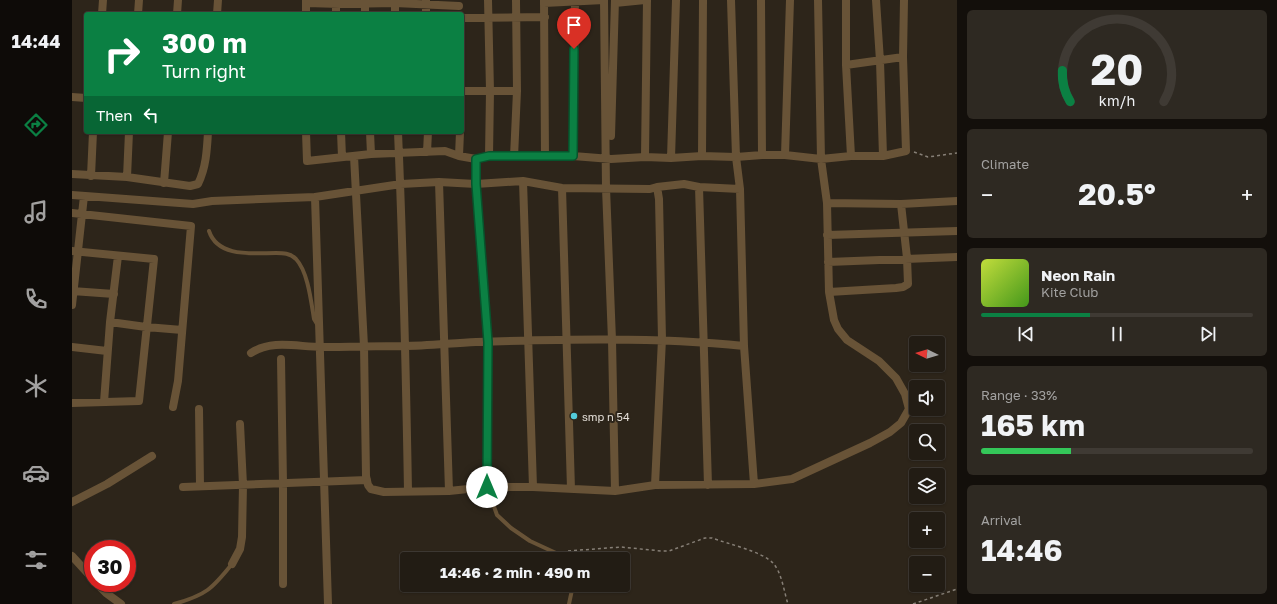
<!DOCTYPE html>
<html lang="en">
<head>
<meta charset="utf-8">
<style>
	:root { --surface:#221c14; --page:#2e2922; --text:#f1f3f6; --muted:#a2a1a0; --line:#3f3a34; --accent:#0b8043 }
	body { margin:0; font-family:"Golos Text",sans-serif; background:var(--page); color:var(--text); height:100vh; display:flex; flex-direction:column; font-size:15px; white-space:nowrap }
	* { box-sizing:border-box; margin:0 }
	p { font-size:13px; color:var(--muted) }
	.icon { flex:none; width:22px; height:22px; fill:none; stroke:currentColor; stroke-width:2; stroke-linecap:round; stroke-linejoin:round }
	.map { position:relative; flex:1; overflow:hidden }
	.drawer { display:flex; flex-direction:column; gap:10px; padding:10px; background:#130f0b; width:320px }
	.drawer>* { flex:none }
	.hud { position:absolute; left:12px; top:12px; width:380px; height:122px; border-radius:4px; box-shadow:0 1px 3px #0004,0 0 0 1px var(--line); background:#0b8043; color:#fff; overflow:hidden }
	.needle { width:26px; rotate:275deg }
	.controls { position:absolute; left:837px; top:336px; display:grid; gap:8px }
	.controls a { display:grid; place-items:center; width:36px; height:36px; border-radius:4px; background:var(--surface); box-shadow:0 1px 3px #0004,0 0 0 1px var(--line); font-size:20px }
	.speed { position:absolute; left:12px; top:540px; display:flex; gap:8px; font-size:20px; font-weight:700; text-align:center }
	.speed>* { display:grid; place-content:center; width:52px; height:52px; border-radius:50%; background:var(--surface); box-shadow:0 1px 3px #0004,0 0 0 1px var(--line); line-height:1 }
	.speed .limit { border:6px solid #d22; background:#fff; color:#111 }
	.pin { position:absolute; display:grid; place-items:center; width:34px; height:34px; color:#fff; margin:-41px -17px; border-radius:50% 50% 50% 0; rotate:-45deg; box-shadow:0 0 4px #0007 }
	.pin .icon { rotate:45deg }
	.me { position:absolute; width:44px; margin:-22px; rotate:0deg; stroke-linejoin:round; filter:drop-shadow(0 0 3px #0008) }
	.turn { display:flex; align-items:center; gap:14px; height:84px; padding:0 12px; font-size:18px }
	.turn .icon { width:52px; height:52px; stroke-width:2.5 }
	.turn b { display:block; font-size:28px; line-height:34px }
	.then { display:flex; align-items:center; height:38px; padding:0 12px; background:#0003; gap:8px; font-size:15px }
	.big { font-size:30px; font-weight:700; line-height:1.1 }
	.drawer .tile { flex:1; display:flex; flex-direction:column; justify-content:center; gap:6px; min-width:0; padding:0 14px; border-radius:6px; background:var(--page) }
	.drawer .dial { align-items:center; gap:0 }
	.dial svg { height:104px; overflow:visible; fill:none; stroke:var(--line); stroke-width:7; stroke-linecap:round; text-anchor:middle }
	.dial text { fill:var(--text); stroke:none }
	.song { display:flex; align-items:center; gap:12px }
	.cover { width:48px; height:48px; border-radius:6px; background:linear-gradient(135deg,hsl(70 70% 55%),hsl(100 70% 35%)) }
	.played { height:4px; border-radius:2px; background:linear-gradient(90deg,var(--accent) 40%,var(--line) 40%) }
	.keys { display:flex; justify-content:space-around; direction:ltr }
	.heat { display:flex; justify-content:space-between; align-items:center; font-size:22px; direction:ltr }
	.charge { height:6px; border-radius:3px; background:linear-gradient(90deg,#34c759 33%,var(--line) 0) }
	.trip { position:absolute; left:328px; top:552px; width:230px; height:40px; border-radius:4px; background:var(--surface); box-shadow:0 1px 3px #0004,0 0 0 1px var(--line); font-weight:700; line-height:40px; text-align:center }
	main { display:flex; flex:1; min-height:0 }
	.tab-bar { display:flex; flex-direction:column; width:72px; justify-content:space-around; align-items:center; background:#0e0b08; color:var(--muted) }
	.tab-bar .icon { width:28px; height:28px }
	.tab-bar .current { color:var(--accent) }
	.tab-bar b { font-size:18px; color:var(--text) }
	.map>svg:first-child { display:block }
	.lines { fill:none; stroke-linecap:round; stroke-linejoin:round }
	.path { stroke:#867f76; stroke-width:1.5; stroke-dasharray:3 3; stroke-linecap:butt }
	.service { stroke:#685337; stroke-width:4 }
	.minor { stroke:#685337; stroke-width:8 }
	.route-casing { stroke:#07532c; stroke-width:10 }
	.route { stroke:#0b8043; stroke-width:7 }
	.poi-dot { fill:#53cbda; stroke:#2d251a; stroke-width:1.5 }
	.labels { text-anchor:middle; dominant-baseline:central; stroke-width:4; stroke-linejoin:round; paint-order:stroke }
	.poi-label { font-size:11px; fill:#e3ded7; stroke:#2d251a; text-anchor:start }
</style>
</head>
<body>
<main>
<nav class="tab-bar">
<b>14:44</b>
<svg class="icon current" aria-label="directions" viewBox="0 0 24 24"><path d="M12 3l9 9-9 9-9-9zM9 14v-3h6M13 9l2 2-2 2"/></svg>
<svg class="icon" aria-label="music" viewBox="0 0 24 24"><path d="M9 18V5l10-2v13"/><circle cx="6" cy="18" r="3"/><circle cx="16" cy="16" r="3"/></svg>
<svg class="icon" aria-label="phone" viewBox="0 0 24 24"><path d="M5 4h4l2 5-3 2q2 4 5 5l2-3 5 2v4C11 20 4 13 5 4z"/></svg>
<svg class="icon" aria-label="climate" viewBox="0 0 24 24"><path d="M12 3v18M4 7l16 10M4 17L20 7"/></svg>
<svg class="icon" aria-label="car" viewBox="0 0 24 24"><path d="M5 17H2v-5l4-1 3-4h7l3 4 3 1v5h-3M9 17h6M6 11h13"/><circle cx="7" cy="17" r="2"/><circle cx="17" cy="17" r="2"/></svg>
<svg class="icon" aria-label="filters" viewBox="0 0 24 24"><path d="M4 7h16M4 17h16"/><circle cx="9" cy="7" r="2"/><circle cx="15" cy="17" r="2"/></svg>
</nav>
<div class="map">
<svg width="885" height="604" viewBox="0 0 885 604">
	<rect width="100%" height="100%" fill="#2d251a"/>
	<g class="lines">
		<path class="path" d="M 842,152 L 856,157 L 885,153
			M 496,551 L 549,547 L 589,551 L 597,551 L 633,538 L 640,538 C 656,544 689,551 701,563 C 710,573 712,592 716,604
			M 841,604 L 885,589"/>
		<path class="service" d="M 137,231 C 146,258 181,253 204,253 C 211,253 218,253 224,259 C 236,272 239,301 242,319 L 245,324
			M 415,487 L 425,515 L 439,528 L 458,541 L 497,559
			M 102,604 C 134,595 140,589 160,564
			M 497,604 L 501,585"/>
		<path class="minor" d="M 234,0 L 234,14
			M 293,0 L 293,14
			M 323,0 L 323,14
			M 354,0 L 354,14
			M 416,0 L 418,91 L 417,156
			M 472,0 L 473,157
			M 532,0 L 534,188 L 540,340 L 543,491
			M 659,0 L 664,157 L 668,189 L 672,346 L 682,484
			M 689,0 L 690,155
			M 774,0 L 774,65 L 779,156
			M 804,0 L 808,61 L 811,156
			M 235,3 L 268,4 L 323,3 L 387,6
			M 472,3 L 532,0
			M 543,3 L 573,0
			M 264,4 L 264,14
			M 30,14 L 31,0
			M 66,14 L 67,0
			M 105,14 L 106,0
			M 145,14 L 146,0
			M 390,18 L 473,17
			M 774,65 L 831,57
			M 390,91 L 445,91
			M 0,97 L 14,98
			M 234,132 L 235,161 L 299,154 L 373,151 L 387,156 L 404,159 L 417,156 L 501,156 L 539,159 L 573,157 L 599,158 L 630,156 L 664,157 L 690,155 L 713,155 L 749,159 L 779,156 L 811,156 L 834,151 L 831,57 L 832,0
			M 269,132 L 270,157
			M 298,132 L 299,154
			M 326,132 C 331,252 334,372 336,491
			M 539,136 L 543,0
			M 355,152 L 356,132
			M 713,155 L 718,0
			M 282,156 L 292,346 L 294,476 L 296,485 L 299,489 L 312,492 L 377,491 L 415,487 L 461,487 L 543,491 L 583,485 L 682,484 L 720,479 L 798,443 L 818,432 L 829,423 L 837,409 L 833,394 L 824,378 L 807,361 L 775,340 L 766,329 L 762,320 L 757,292 L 755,203 L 749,159 L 746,0
			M 387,156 L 388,132
			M 501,156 L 503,0
			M 630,156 L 631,0
			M 442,157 L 445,91 L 444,0
			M 573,157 L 575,0
			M 599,158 L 604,0
			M 404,159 L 404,184 L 416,342 L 415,487
			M 0,174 L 55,177 L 57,132
			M 19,176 L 21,132
			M 55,177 L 118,186 L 126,184 C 134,168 135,150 136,132
			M 451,181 L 461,487
			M 367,182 L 377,491
			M 92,183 L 96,132
			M 585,187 L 612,184 L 627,187 L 636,485
			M 627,187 L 668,189
			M 490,188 L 499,489
			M 0,195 L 121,204 L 140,201 L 243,197 L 256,604
			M 243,197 L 329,184 L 367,182 L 404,184 L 451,181 L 490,188 L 578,189 L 585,187 L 587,199 L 590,339 L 583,485
			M 755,203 L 829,204 L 885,201
			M 0,213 L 119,226 L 106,381 L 101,407
			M 755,235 L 885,231
			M 0,251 L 82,259 L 67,401 L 0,403
			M 46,256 L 38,322 L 74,327 L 110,330
			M 756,262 L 885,257
			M 0,291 L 42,294
			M 757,292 L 824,288 L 831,287 L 836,284 L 835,258 L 829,204
			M 0,305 L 12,196
			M 0,347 L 35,351
			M 179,353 C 200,339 226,347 250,347 C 277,347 304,346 331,346 C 355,346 380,343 404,342 C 493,339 583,337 672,346
			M 209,359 L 211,483 L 211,584
			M 32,402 L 38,322
			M 127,409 L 128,486
			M 111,487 L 295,480
			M 0,502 L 35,484 L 80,456
			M 0,556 L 21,579
			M 160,564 L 168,549 L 170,537 L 171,485 L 168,424
			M 24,583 L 34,593 L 49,604"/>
	</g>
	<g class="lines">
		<defs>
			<path id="route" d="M 415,487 L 416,342 L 404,184 L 404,159 L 417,156 L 501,156 L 502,49"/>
		</defs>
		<use href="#route" class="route-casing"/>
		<use href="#route" class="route"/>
	</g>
	<circle class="poi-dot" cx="502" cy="416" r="4"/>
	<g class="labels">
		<g class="poi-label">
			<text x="510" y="416">smp n 54</text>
		</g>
	</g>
</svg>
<div class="controls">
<a><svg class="needle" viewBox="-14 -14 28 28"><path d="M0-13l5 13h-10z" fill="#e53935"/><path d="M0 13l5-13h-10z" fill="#a2a1a0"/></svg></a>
<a><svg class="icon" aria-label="sound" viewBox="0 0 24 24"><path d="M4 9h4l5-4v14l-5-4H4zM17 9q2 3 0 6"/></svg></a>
<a><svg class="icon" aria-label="search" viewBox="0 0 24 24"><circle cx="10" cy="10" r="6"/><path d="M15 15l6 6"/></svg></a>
<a><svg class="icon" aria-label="layers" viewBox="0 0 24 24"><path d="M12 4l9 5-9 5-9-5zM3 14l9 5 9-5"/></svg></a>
<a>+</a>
<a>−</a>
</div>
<div class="speed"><div class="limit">30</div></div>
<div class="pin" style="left:502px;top:49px;background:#d93025"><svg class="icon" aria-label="arrive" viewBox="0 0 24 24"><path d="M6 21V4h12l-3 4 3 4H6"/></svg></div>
<svg class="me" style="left:415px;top:487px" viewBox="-20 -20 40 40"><circle r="19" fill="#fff"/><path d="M0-13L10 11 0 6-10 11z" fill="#0b8043"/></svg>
<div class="trip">14:46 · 2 min · 490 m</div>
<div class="hud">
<div class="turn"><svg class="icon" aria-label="right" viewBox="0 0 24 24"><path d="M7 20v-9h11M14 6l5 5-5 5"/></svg><div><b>300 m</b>Turn right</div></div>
<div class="then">Then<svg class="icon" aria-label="left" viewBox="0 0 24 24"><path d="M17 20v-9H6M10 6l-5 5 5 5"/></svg></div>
</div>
</div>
<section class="drawer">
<div class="tile dial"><svg viewBox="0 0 100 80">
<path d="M14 69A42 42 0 1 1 86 69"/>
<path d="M14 69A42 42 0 0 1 8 45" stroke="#0b8043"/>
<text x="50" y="56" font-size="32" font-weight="700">20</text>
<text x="50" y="72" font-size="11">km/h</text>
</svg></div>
<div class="tile"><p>Climate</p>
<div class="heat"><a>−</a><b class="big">20.5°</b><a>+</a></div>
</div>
<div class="tile">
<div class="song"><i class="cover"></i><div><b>Neon Rain</b><p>Kite Club</p></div></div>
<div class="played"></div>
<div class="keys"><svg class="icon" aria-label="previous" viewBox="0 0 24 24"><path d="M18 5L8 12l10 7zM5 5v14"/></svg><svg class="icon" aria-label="pause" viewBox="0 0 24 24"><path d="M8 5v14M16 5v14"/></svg><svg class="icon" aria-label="next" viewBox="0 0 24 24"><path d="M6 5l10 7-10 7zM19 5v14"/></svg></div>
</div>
<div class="tile"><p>Range · 33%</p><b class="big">165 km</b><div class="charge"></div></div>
<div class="tile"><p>Arrival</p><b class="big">14:46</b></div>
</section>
</main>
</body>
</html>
